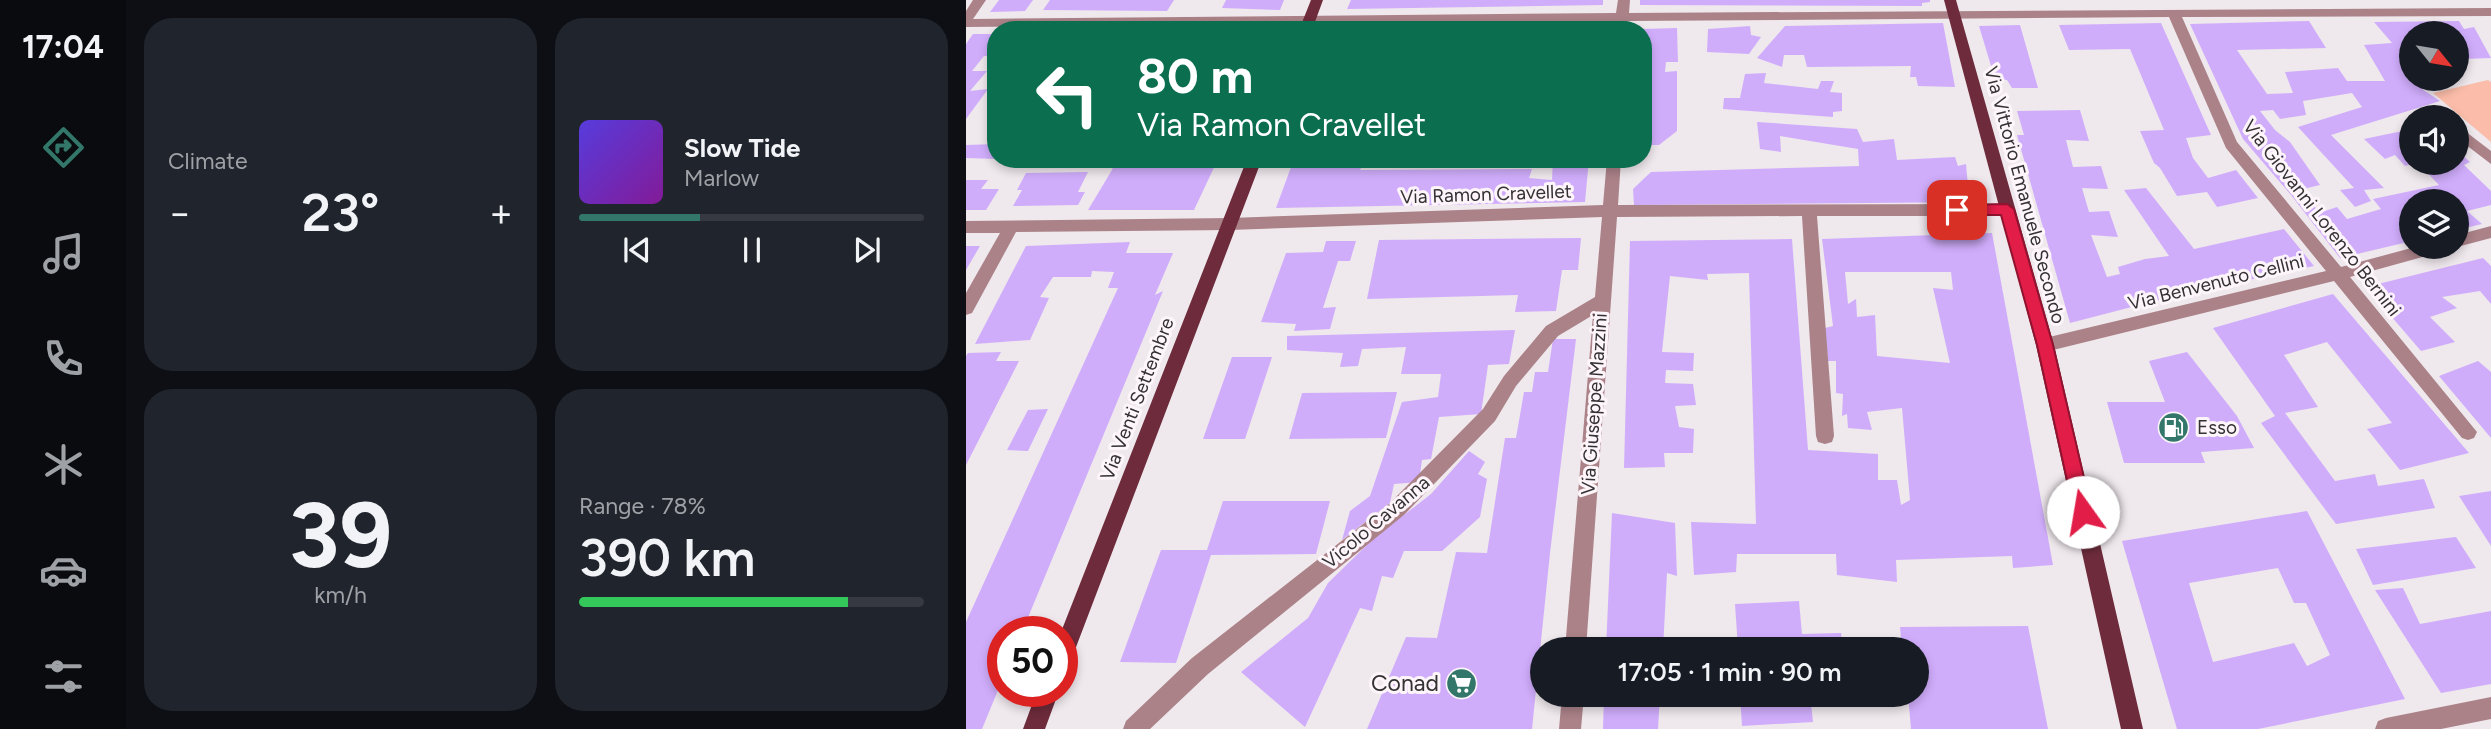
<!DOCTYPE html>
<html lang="en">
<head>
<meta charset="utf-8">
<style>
	:root { --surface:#171b24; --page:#20242c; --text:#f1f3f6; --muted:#9ea1a6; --line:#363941; --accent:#33776a }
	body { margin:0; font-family:Figtree,sans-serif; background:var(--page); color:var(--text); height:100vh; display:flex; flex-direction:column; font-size:26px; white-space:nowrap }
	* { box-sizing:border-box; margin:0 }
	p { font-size:23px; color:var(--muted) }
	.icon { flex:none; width:38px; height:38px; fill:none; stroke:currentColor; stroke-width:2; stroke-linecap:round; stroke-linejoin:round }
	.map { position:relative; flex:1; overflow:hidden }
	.sheet { display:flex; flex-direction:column; gap:18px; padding:18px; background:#0d0f14; width:840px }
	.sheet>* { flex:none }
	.guide { position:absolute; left:21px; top:21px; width:665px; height:147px; border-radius:28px; box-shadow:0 4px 10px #0003; background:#0b6e4f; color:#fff; overflow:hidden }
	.needle { width:46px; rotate:120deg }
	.buttons { position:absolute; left:1433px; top:21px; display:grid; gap:14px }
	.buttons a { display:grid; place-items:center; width:70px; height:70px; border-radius:50%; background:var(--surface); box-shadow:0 4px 10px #0003; font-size:35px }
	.speed { position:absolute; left:21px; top:616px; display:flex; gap:14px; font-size:35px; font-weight:700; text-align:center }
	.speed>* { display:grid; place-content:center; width:91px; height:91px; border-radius:50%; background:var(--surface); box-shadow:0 4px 10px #0003; line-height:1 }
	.speed .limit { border:10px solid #d22; background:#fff; color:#111 }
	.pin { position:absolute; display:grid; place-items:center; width:60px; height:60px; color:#fff; margin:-30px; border-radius:14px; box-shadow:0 4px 10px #0006 }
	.me { position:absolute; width:77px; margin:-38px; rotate:347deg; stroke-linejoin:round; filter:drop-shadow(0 0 5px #0008) }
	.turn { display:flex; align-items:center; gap:24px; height:147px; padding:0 35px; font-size:32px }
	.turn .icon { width:91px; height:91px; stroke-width:2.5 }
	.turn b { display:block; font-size:49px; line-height:60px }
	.big { font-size:52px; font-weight:600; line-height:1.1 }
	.sheet .card { flex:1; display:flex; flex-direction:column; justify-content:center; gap:10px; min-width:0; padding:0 24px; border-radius:28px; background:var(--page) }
	.sheet .dial { align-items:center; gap:0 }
	.dial b { font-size:91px; line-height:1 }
	.song { display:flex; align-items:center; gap:21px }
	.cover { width:84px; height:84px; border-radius:10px; background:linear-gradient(135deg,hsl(250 70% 55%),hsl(290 70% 35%)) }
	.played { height:7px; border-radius:4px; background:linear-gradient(90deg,var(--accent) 35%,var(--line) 35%) }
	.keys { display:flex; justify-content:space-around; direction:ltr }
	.heat { display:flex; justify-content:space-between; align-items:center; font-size:38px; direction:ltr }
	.charge { height:10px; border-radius:5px; background:linear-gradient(90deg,#34c759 78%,var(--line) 0) }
	.sheet .tiles { flex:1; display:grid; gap:18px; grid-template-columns:repeat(2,1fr) }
	.trip { position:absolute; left:564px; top:637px; width:399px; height:70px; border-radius:35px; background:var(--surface); box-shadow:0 4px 10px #0003; font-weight:600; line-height:70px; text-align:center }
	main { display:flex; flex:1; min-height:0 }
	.menu { display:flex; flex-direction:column; width:126px; justify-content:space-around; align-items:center; background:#090b0e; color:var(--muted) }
	.menu .icon { width:49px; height:49px }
	.menu .on { color:var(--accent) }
	.menu b { font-size:32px; color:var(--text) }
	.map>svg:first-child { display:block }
	.green { fill:#fbbda9 }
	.building { fill:#d0adfb; fill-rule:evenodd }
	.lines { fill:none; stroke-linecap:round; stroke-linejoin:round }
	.minor { fill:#aa8288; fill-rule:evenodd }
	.major { fill:#6d2b3b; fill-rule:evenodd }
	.route { fill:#e11d48; stroke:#92132f; stroke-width:2 }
	.labels { text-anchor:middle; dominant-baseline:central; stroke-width:6; stroke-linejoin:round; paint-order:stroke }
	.street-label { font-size:19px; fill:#343133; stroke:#fdf5fa }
	.poi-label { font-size:19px; fill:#343133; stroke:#fdf5fa; text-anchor:start }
	.near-poi-label { font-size:23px; fill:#343133; stroke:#fdf5fa; text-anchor:end }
</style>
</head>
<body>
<main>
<nav class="menu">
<b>17:04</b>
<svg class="icon on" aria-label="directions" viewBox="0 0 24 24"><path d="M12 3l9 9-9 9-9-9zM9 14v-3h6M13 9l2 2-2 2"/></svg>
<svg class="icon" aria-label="music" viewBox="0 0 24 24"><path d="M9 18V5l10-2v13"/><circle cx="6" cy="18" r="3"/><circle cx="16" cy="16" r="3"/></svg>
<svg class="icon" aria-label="phone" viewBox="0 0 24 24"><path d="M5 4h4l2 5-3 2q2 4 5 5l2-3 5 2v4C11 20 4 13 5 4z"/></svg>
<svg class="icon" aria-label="climate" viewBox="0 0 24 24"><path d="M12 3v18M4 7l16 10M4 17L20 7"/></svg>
<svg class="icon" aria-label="car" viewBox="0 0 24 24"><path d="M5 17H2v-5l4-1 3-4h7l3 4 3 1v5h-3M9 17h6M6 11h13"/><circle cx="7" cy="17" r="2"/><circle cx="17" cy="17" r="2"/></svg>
<svg class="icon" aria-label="filters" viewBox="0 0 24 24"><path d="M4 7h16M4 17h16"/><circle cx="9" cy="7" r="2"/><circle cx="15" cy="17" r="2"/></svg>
</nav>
<section class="sheet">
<div class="tiles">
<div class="card"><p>Climate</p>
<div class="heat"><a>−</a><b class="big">23°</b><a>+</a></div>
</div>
<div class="card">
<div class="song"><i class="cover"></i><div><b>Slow Tide</b><p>Marlow</p></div></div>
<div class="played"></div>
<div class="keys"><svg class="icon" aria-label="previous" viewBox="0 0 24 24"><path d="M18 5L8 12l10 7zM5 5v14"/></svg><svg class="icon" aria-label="pause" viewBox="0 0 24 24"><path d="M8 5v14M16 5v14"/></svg><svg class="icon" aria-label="next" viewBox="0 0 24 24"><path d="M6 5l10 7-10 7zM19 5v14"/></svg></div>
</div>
<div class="card dial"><b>39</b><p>km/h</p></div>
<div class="card"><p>Range · 78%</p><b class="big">390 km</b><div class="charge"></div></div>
</div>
</section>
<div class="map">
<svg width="1525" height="729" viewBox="0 0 1525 729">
	<rect width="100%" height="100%" fill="#efe8ed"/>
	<path class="green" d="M 1522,80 L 1525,82 L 1525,142 L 1467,93 Z"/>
	<path class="building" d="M 33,0 L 67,0 L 59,11 L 24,12 Z
		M 84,0 L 208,0 L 201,11 L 77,10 Z
		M 260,0 L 318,0 L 314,10 L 256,8 Z
		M 385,0 L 637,0 L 637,5 L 381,9 Z
		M 674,0 L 964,0 L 964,2 L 956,3 L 956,6 L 674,5 Z
		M 1343,21 L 1360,48 L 1271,50 L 1301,94 L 1327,93 L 1319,72 L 1372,68 L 1381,81 L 1419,81 L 1398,45 L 1426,43 L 1408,22 L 1493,21 L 1498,29 L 1508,27 L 1525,58 L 1499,59 L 1491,48 L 1491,33 L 1446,33 L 1446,79 L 1472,79 L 1474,82 L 1456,89 L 1474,101 L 1365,135 L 1418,188 L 1398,190 L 1405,201 L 1389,207 L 1374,190 L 1388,188 L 1332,127 L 1396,107 L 1386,93 L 1337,101 L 1340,115 L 1314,119 L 1307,110 L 1294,111 L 1309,130 L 1324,142 L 1354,185 L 1337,189 L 1353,213 L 1371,207 L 1381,219 L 1415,209 L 1407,199 L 1473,185 L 1452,163 L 1491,163 L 1491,150 L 1504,162 L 1498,165 L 1525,191 L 1525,205 L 1501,211 L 1516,224 L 1491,230 L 1491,201 L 1446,201 L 1446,241 L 1374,258 L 1325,195 L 1277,139 L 1224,24 Z
		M 977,23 L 989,87 L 952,86 L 950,77 L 944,77 L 945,66 L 841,67 L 838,55 L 818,55 L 816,67 L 791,58 L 819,26 Z
		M 1195,23 L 1245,135 L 1220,138 L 1227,158 L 1242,178 L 1270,170 L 1292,198 L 1251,207 L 1241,192 L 1211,196 L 1194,168 L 1188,163 L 1174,131 L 1198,130 L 1164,49 L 1103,50 L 1093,25 Z
		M 1054,25 L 1072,88 L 1046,88 L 1041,80 L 1029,79 L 1013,26 Z
		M 784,26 L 785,35 L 795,37 L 783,54 L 741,52 L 742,29 Z
		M 711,28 L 712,62 L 700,62 L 699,72 L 711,71 L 711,131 L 693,145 L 677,145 L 677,29 Z
		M 7,34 L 30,34 L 30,56 L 18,56 L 6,71 L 21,71 L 4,91 L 22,89 L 0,119 L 0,44 Z
		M 800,73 L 798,83 L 852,89 L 855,81 L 868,81 L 864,92 L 876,93 L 876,111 L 867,112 L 867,117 L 757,109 L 758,98 L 774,98 L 779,74 Z
		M 1114,110 L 1123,141 L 1100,140 L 1107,167 L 1135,166 L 1142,189 L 1116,188 L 1123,212 L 1143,211 L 1152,237 L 1125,235 L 1141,277 L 1154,274 L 1152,267 L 1179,259 L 1203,256 L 1158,190 L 1180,188 L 1228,249 L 1318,229 L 1348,266 L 1208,296 L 1104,323 L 1051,135 L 1058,135 L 1051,111 Z
		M 791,122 L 891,129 L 897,142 L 928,139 L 931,160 L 989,157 L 992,166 L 1000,164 L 1002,186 L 1011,183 L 1019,202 L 668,205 L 667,189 L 685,172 L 893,166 L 892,149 L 814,136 L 815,152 L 794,149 Z
		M 1446,129 L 1446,164 L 1439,166 L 1429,155 L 1419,159 L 1398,139 Z
		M 30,144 L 30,159 L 0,158 L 0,145 Z
		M 149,159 L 252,159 L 228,210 L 122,210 L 146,170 Z
		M 328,159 L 383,159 L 381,163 L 399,161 L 394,170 L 566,169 L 563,178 L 586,180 L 587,159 L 623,159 L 619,202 L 310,208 Z
		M 122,172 L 112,192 L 119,192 L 112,205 L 47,206 L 56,190 L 51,190 L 60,173 Z
		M 0,180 L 22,180 L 15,189 L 33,189 L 20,210 L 0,210 Z
		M 1026,233 L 1087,565 L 1047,568 L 1046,556 L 930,560 L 931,582 L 871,575 L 870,554 L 771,554 L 770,572 L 728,575 L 725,522 L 790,524 L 783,273 L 741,274 L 742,280 L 704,276 L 696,352 L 728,353 L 727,371 L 700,370 L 699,383 L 727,384 L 730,405 L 709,406 L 713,427 L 728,429 L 727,453 L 698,453 L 699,467 L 658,468 L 664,241 L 826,239 L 842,450 L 912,454 L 912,480 L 931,480 L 935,505 L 944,500 L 936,408 L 901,412 L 906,430 L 882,428 L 881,414 L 876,416 L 877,394 L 870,393 L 870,361 L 862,361 L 859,328 L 867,326 L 856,239 ZM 879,272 L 985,272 L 987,290 L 967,288 L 984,363 L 911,356 L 909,315 L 891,317 L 890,299 L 882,304 Z
		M 615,238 L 612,270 L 596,270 L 590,311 L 549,312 L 552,295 L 401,299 L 413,240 Z
		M 360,241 L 390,241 L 384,261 L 372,261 L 357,308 L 370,307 L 364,329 L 328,331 L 330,324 L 295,322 L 320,253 L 357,252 Z
		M 164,242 L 160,253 L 207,253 L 189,295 L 197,291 L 56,632 L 37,632 L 37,678 L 16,729 L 0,729 L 0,622 L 152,288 L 142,288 L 148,272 L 126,271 L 125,277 L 87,277 L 74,297 L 83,298 L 64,340 L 9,344 L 60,246 Z
		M 0,246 L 14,246 L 0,270 Z
		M 1517,258 L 1525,266 L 1525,304 L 1514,291 L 1476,297 L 1491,308 L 1464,317 L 1489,342 L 1455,351 L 1400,287 Z
		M 1367,294 L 1503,453 L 1434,470 L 1401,429 L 1426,423 L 1361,342 L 1318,355 L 1352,407 L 1319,413 L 1369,481 L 1409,474 L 1412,486 L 1458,479 L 1469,508 L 1370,524 L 1295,423 L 1309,416 L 1247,328 Z
		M 549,330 L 543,364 L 522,365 L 515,414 L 473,417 L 465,459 L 456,460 L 453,482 L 428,484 L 424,503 L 376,540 L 384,511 L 404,496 L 436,402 L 472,397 L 475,374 L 435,374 L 440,347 L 396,349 L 392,366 L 374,367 L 377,353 L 321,350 L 321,336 Z
		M 587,339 L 610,339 L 584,553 L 566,729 L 401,729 L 440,637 L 471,638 L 490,552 L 521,553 L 539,438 L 550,438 L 558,392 L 566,392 L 569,372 L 582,372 Z
		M 35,352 L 30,361 L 53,361 L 0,465 L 0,356 L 2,353 Z
		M 1221,352 L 1271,416 L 1288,448 L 1235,452 L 1239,463 L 1158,463 L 1141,402 L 1199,402 L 1183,361 Z
		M 266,357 L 306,357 L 279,439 L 237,439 Z
		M 1512,361 L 1525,372 L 1525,438 L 1473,376 Z
		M 431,392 L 420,438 L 323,439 L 336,393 Z
		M 82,409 L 62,451 L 41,450 L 62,410 Z
		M 503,451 L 519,462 L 512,474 L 521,479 L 514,517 L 476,551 L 438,551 L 427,578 L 416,576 L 406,611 L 394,608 L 339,727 L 275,672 L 342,618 L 362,583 L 407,539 L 465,494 Z
		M 1525,491 L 1525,546 L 1493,496 Z
		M 257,501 L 364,501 L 350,554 L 245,555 L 210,663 L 154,662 L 195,550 L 241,550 Z
		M 1341,511 L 1439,699 L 1292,729 L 1211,729 L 1156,541 ZM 1312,568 L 1328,603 L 1340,603 L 1364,655 L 1341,666 L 1328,643 L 1247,662 L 1223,583 Z
		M 646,513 L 709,523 L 711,576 L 701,573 L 697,649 L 640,649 Z
		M 1490,537 L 1510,568 L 1407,585 L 1390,549 Z
		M 1437,588 L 1454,624 L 1525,611 L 1525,684 L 1475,693 L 1409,590 Z
		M 833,601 L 836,634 L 875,633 L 877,649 L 772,649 L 769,604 Z
		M 1062,626 L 1082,729 L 945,729 L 942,695 L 950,695 L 950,649 L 936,649 L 934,627 Z
		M 638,695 L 694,695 L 692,729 L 637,729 Z
		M 774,695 L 844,695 L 847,722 L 776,726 Z"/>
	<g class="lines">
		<path class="minor" d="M 7,0 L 20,0 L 7,19 L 650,13 L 652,0 L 664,0 L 663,13 L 1525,8 L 1525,16 L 1216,17 L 1271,142 L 1375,267 L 1449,247 L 1479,247 L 1477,251 L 1471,253 L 1384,277 L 1511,432 L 1508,438 L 1502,440 L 1496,438 L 1368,281 L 1079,352 L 1073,350 L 1070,345 L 1073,340 L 1079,338 L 1360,271 L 1260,148 L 1203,17 L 662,21 L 662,30 L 648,30 L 649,21 L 0,27 L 0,11 Z
			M 1468,105 L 1483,117 L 1467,117 L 1461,110 Z
			M 1491,125 L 1525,151 L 1525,164 L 1491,138 Z
			M 641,159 L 655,159 L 652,205 L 1040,204 L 1048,210 L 1040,216 L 851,216 L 868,436 L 866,442 L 859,444 L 852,442 L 850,436 L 836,216 L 651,217 L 620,649 L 599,649 L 627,315 L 592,336 L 550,386 L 529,421 L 438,515 L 242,674 L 184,729 L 157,729 L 160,721 L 226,658 L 424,503 L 517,409 L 538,376 L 580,326 L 629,297 L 636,217 L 264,230 L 50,232 L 6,313 L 0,315 L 0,293 L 34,233 L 0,233 L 0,221 L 264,218 L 637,205 Z
			M 1525,226 L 1525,238 L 1491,247 L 1490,247 L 1491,235 Z
			M 596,695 L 618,695 L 615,729 L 593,729 Z
			M 1525,697 L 1525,719 L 1475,729 L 1409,729 L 1412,721 L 1420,718 Z"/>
		<path class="major" d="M 345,0 L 357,0 L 346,30 L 333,30 Z
			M 978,0 L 990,0 L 1088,345 L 1177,729 L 1155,729 L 1070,345 Z
			M 281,159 L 296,159 L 107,655 L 104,663 L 96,666 L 95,632 Z
			M 71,691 L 93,691 L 79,729 L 57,729 Z"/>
	</g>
	<path class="route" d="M 1041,204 L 1048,209 L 1087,345 L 1126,512 L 1123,518 L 1117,521 L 1111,518 L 1108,512 L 1071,345 L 1035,215 L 991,215 L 984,210 L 991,205 Z"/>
	<defs>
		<symbol id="fuel-disc" viewBox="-11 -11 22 22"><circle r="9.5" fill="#33776a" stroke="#fdf5fa"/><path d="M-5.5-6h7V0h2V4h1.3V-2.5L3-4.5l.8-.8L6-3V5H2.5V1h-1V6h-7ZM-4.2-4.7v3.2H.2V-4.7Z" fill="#fff"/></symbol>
		<symbol id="supermarket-disc" viewBox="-11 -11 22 22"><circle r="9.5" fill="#33776a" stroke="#fdf5fa"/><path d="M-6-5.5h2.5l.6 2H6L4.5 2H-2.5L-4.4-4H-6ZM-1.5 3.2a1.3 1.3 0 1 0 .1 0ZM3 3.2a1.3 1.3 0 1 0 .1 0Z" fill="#fff"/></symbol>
	</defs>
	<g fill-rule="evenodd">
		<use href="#fuel-disc" x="1190" y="410" width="35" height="35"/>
		<use href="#supermarket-disc" x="478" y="666" width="35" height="35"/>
	</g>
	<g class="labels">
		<g class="street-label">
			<text transform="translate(520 194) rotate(-2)">Via Ramon Cravellet</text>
			<text transform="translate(1059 195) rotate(75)">Via Vittorio Emanuele Secondo</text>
			<text transform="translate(1356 218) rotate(52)">Via Giovanni Lorenzo Bernini</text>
			<text transform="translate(1250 282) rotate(-14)">Via Benvenuto Cellini</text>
			<text transform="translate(171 399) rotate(-69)">Via Venti Settembre</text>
			<text transform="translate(628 404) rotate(-86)">Via Giuseppe Mazzini</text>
			<text transform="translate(410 522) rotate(-40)">Vicolo Cavanna</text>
		</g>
		<g class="poi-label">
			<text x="1231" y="427">Esso</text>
		</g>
		<g class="near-poi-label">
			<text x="473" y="683">Conad</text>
		</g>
	</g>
</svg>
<div class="buttons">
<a><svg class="needle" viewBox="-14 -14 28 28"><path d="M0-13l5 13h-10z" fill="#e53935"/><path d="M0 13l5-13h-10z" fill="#9ea1a6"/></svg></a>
<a><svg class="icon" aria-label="sound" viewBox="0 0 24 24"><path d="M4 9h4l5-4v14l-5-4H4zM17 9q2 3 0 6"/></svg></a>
<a><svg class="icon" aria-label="layers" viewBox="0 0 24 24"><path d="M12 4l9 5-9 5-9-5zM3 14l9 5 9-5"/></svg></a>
</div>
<div class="speed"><div class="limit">50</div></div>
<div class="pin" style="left:991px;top:210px;background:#d93025"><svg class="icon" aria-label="arrive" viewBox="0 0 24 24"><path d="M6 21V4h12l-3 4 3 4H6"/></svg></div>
<svg class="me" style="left:1117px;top:512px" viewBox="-20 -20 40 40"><circle r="19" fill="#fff"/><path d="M0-13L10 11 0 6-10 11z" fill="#e11d48"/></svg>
<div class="trip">17:05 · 1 min · 90 m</div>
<div class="guide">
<div class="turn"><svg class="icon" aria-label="left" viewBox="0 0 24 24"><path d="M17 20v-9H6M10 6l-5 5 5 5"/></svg><div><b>80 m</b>Via Ramon Cravellet</div></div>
</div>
</div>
</main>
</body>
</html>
